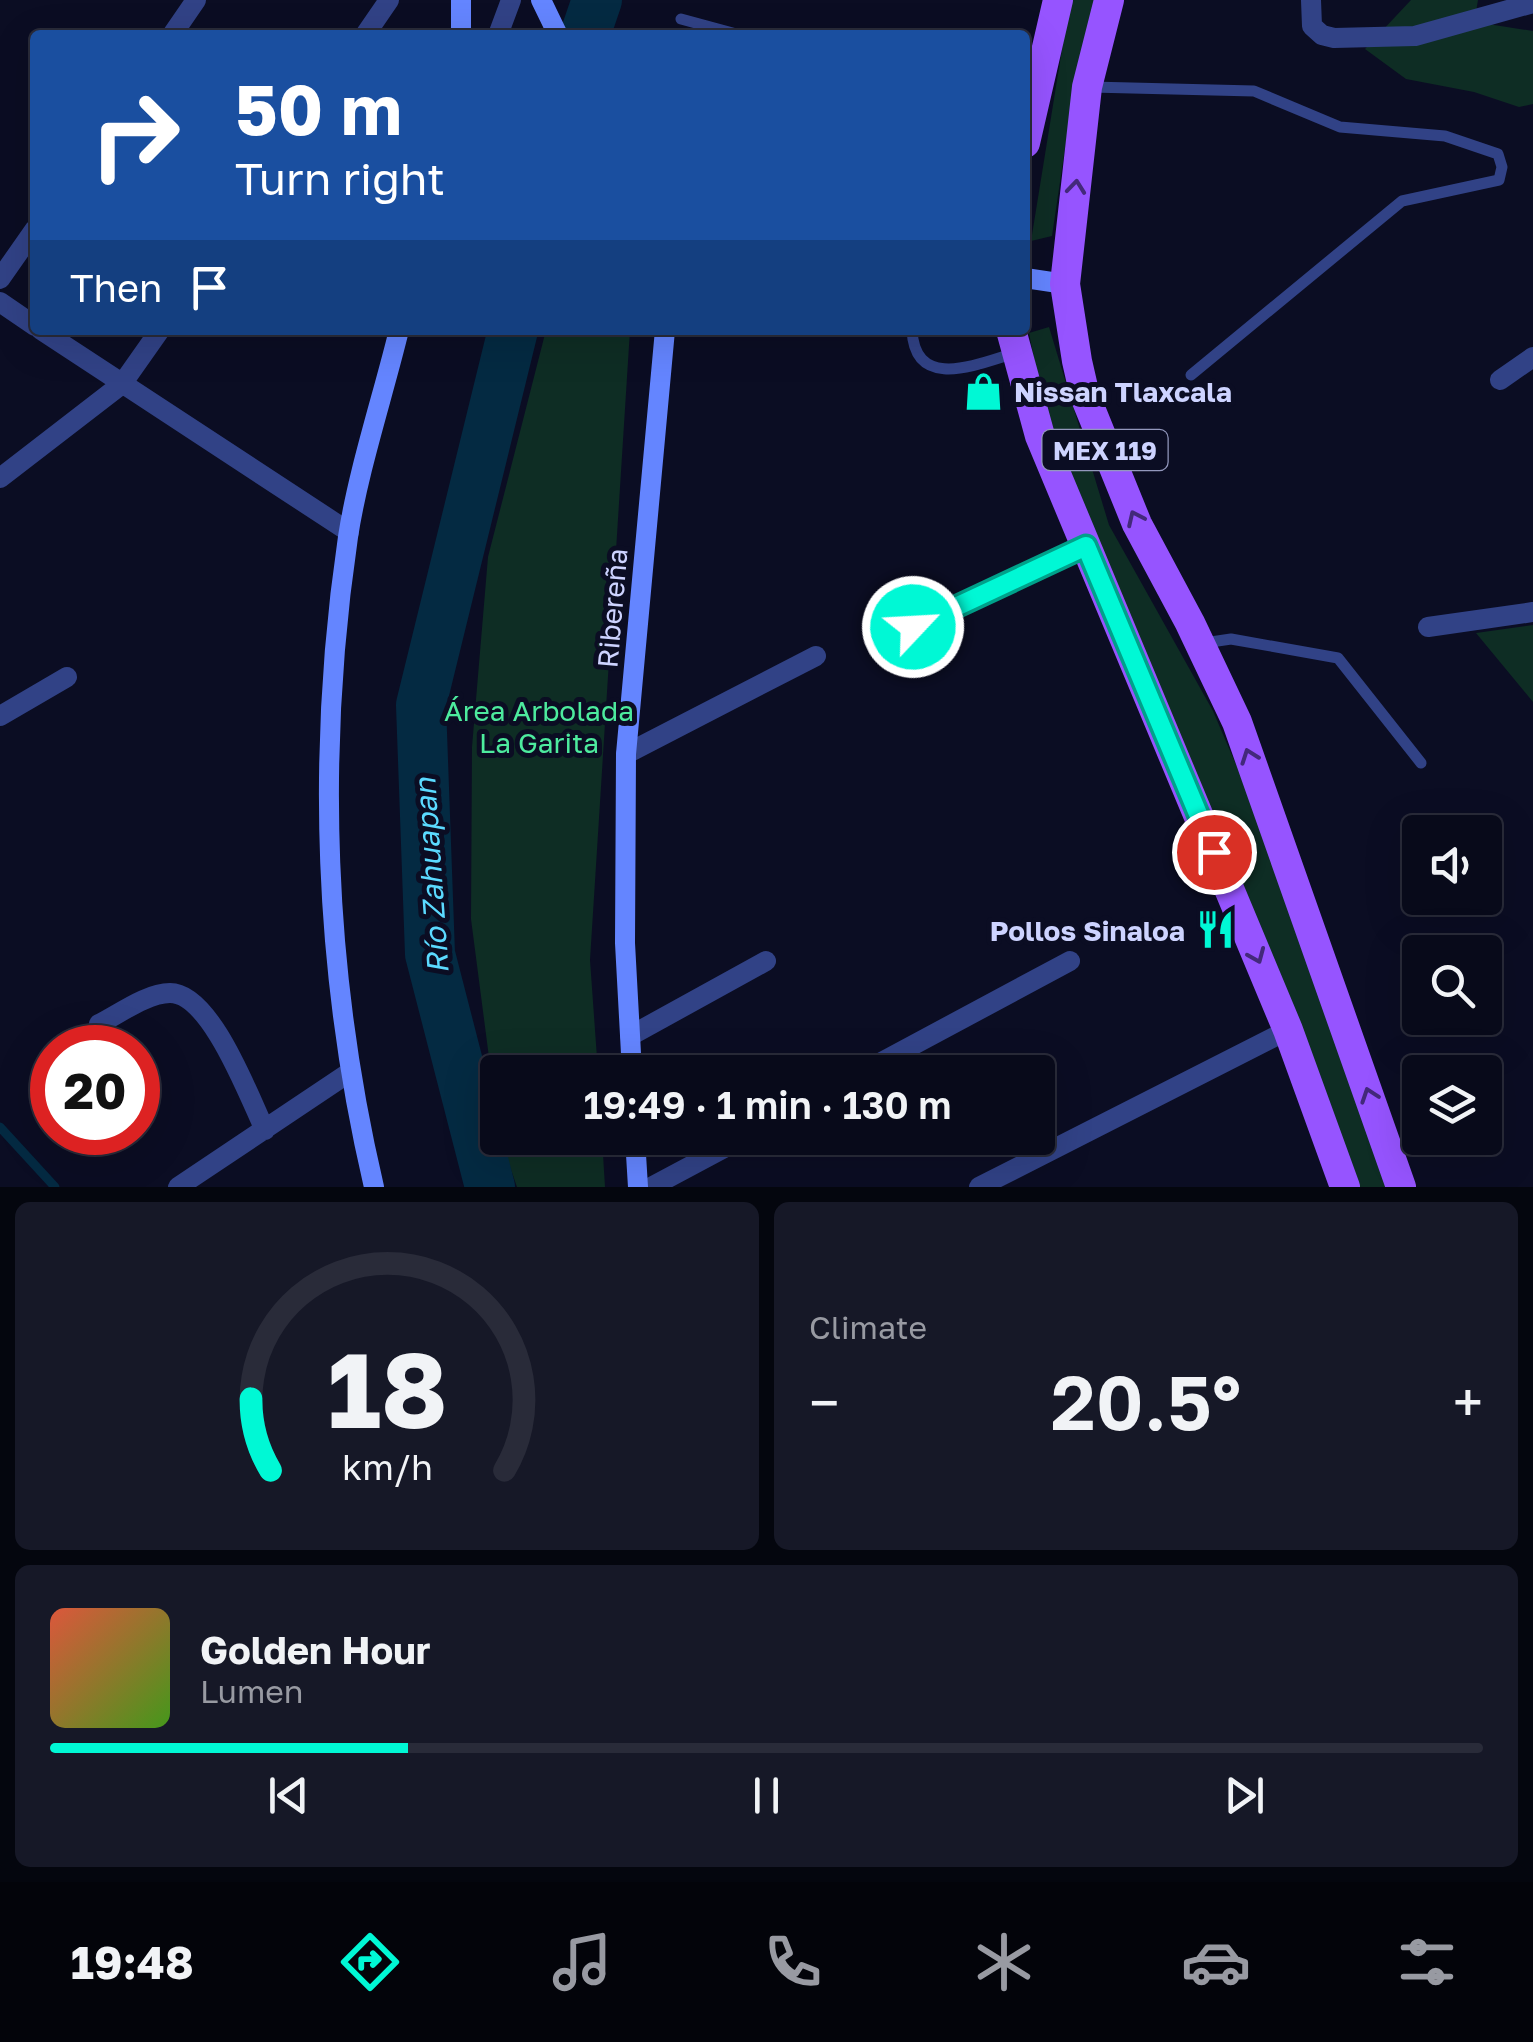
<!DOCTYPE html>
<html lang="en">
<head>
<meta charset="utf-8">
<style>
	:root { --surface:#080a1a; --page:#161827; --text:#f1f3f6; --muted:#989aa2; --line:#292b39; --accent:#00f8d5 }
	body { margin:0; font-family:"Golos Text",sans-serif; background:var(--page); color:var(--text); height:100vh; display:flex; flex-direction:column; font-size:38px; white-space:nowrap }
	* { box-sizing:border-box; margin:0 }
	p { font-size:32px; color:var(--muted) }
	.icon { flex:none; width:55px; height:55px; fill:none; stroke:currentColor; stroke-width:2; stroke-linecap:round; stroke-linejoin:round }
	.map { position:relative; height:1187px; overflow:hidden }
	.side { display:flex; flex-direction:column; gap:15px; padding:15px; background:#04060e; flex:1 }
	.side>* { flex:none }
	.top-card { position:absolute; left:30px; top:30px; width:1000px; height:305px; border-radius:10px; box-shadow:0 10px 40px #0002,0 0 0 2px var(--line); background:#1a4fa0; color:#fff; overflow:hidden }
	.tools { position:absolute; left:1402px; top:815px; display:grid; gap:20px }
	.tools a { display:grid; place-items:center; width:100px; height:100px; border-radius:10px; background:var(--surface); box-shadow:0 10px 40px #0002,0 0 0 2px var(--line); font-size:50px }
	.speed { position:absolute; left:30px; top:1025px; display:flex; gap:20px; font-size:50px; font-weight:700; text-align:center }
	.speed>* { display:grid; place-content:center; width:130px; height:130px; border-radius:50%; background:var(--surface); box-shadow:0 10px 40px #0002,0 0 0 2px var(--line); line-height:1 }
	.speed .limit { border:15px solid #d22; background:#fff; color:#111 }
	.pin { position:absolute; display:grid; place-items:center; width:85px; height:85px; color:#fff; margin:-42px; border:5px solid #fff; border-radius:50%; box-shadow:0 2px 10px #0007 }
	.me { position:absolute; width:110px; margin:-55px; rotate:65deg; stroke-linejoin:round; filter:drop-shadow(0 0 8px #0008) }
	.turn { display:flex; align-items:center; gap:35px; height:210px; padding:0 40px; font-size:45px }
	.turn .icon { width:130px; height:130px; stroke-width:2.5 }
	.turn b { display:block; font-size:70px; line-height:85px }
	.then { display:flex; align-items:center; height:95px; padding:0 40px; background:#0003; gap:20px; font-size:38px }
	.big { font-size:75px; font-weight:600; line-height:1.1 }
	.side .card { flex:1; display:flex; flex-direction:column; justify-content:center; gap:15px; min-width:0; padding:0 35px; border-radius:15px; background:var(--page) }
	.side .dial { align-items:center; gap:0 }
	.dial svg { height:260px; overflow:visible; fill:none; stroke:var(--line); stroke-width:7; stroke-linecap:round; text-anchor:middle }
	.dial text { fill:var(--text); stroke:none }
	.song { display:flex; align-items:center; gap:30px }
	.cover { width:120px; height:120px; border-radius:15px; background:linear-gradient(135deg,hsl(10 70% 55%),hsl(100 70% 35%)) }
	.played { height:10px; border-radius:5px; background:linear-gradient(90deg,var(--accent) 25%,var(--line) 25%) }
	.keys { display:flex; justify-content:space-around; direction:ltr }
	.heat { display:flex; justify-content:space-between; align-items:center; font-size:55px; direction:ltr }
	.side .tiles { flex:1; display:grid; gap:15px; grid-template-columns:1fr 1fr }
	.card:last-child { grid-column:span 2 }
	.trip { position:absolute; left:480px; top:1055px; width:575px; height:100px; border-radius:10px; background:var(--surface); box-shadow:0 10px 40px #0002,0 0 0 2px var(--line); font-weight:600; line-height:100px; text-align:center }
	.menu { display:flex; height:160px; justify-content:space-around; align-items:center; background:#03040a; color:var(--muted) }
	.menu .icon { width:70px; height:70px }
	.menu .selected { color:var(--accent) }
	.menu b { font-size:45px; color:var(--text) }
	.map>svg:first-child { display:block }
	.green { fill:#0e2d24 }
	.lines { fill:none; stroke-linecap:round; stroke-linejoin:round }
	.stream { stroke:#042a42; stroke-width:9 }
	.river { stroke:#042a42; stroke-width:50 }
	.lane { stroke:#314286; stroke-width:11 }
	.street { stroke:#314286; stroke-width:20 }
	.secondary { stroke:#6485ff; stroke-width:20 }
	.primary { stroke:#9654ff; stroke-width:30 }
	.oneway { stroke:#43297b }
	.route-casing { stroke:#00a18a; stroke-width:25 }
	.route { stroke:#00f8d5; stroke-width:18 }
	.labels { text-anchor:middle; dominant-baseline:central; stroke-width:10; stroke-linejoin:round; paint-order:stroke }
	.shield { fill:#0b0d23; stroke:#9398bd; stroke-width:2.5 }
	.shield-label { font-size:25px; font-weight:bold; fill:#cdd3ff }
	.poi-label { font-size:28px; font-weight:bold; fill:#cdd3ff; stroke:#0b0d23; text-anchor:start }
	.street-label { font-size:28px; fill:#cdd3ff; stroke:#0b0d23 }
	.park-label { font-size:28px; fill:#4deb9e; stroke:#0b0d23 }
	.water-label { font-size:30px; font-style:italic; fill:#5bdaff; stroke:#0b0d23 }
</style>
</head>
<body>
<div class="map">
<svg width="1533" height="1187" viewBox="0 0 1533 1187">
	<rect width="100%" height="100%" fill="#0b0d23"/>
	<path class="green" d="M 1070,0 L 1095,0 L 1068,128 L 1052,236 L 1031,241 Z
		M 1411,0 L 1478,0 L 1475,18 L 1494,25 L 1533,31 L 1533,104 L 1519,107 L 1474,92 L 1406,79 L 1365,49 Z
		M 1049,327 L 1109,525 L 1213,711 L 1309,935 L 1392,1187 L 1354,1187 L 1049,434 L 1029,333 Z
		M 546,330 L 630,330 L 590,960 L 598,1072 L 498,1072 L 497,1119 L 471,919 L 472,747 L 488,557 Z
		M 1533,625 L 1533,702 L 1476,633 Z
		M 500,1138 L 602,1138 L 605,1187 L 517,1187 Z"/>
	<g class="lines">
		<path class="stream" d="M 0,1127 L 55,1187"/>
		<path class="river" d="M 585,35 L 597,0
			M 490,1187 L 430,954 L 421,705 L 513,330"/>
		<path class="lane" d="M 681,19 L 740,35
			M 1091,87 L 1254,91 L 1340,127 L 1445,136 L 1498,154 L 1502,167 L 1499,180 L 1402,201 L 1191,375
			M 912,330 C 915,392 978,364 1015,353
			M 913,627 L 1085,546
			M 1204,643 L 1231,639 L 1338,658 L 1421,763"/>
		<path class="street" d="M 1311,0 L 1312,26 L 1322,35 L 1334,38 L 1415,36 L 1533,3
			M 172,35 L 196,0
			M 365,35 L 389,0
			M 498,35 L 511,0
			M 0,279 L 35,229
			M 0,302 L 35,326
			M 41,330 L 349,532
			M 1500,380 L 1533,357
			M 0,478 L 122,384 L 160,330
			M 1428,627 L 1533,612
			M 0,716 L 67,677
			M 626,754 L 816,656
			M 99,1024 C 119,1014 147,993 170,993 C 211,993 249,1097 265,1130
			M 630,1036 L 766,961
			M 863,1072 L 1070,961
			M 178,1187 L 350,1072
			M 651,1187 L 743,1138
			M 979,1187 L 1288,1030"/>
		<path class="secondary" d="M 541,0 L 558,35
			M 461,35 L 461,0
			M 1025,278 L 1065,284
			M 632,1072 L 625,943 L 626,754 L 665,330
			M 635,1138 L 638,1187
			M 374,1187 C 324,974 316,753 348,537 C 358,471 383,396 399,330"/>
		<path class="primary" d="M 1109,0 L 1087,87 L 1065,284 L 1077,361 L 1085,396 L 1137,524 L 1190,623 L 1237,722 L 1401,1187
			M 1025,143 L 1058,0
			M 1011,330 L 1040,436 L 1288,1030 L 1345,1187"/>
	</g>
	<defs><path id="oneway-chevron" d="M-2-3.5L2.5 0L-2 3.5" fill="none" stroke-width="1.6" stroke-linecap="round" stroke-linejoin="round" transform="scale(2.5)"/></defs>
	<g class="oneway">
		<use href="#oneway-chevron" transform="translate(1076 187) rotate(-84)"/>
		<use href="#oneway-chevron" transform="translate(1135 518) rotate(-115)"/>
		<use href="#oneway-chevron" transform="translate(1249 756) rotate(-110)"/>
		<use href="#oneway-chevron" transform="translate(1257 956) rotate(67)"/>
		<use href="#oneway-chevron" transform="translate(1369 1095) rotate(-109)"/>
	</g>
	<g class="lines">
		<defs>
			<path id="route" d="M 913,627 L 1086,546 L 1214,852"/>
		</defs>
		<use href="#route" class="route-casing"/>
		<use href="#route" class="route"/>
	</g>
	<defs>
		<symbol id="shop-bare" viewBox="-9 -9 18 18"><path d="M-5-2.5h2.3a2.7 3.5 0 0 1 5.4 0H5L5.5 6h-11ZM-1.5-2.5h3a1.5 2.3 0 0 0-3 0Z" fill="#00f8d5" stroke="#0b0d23" stroke-width="2.5" paint-order="stroke"/></symbol>
		<symbol id="restaurant-bare" viewBox="-9 -9 18 18"><path d="M-5-6h1v4h1v-4h1v4h1v-4h1v5L-1.5 .5V6h-2V.5L-5-1ZM5-6V6H3V1.5H1.5Q1.5-4 5-6Z" fill="#00f8d5" stroke="#0b0d23" stroke-width="2.5" paint-order="stroke"/></symbol>
	</defs>
	<g fill-rule="evenodd">
		<use href="#shop-bare" x="956" y="364" width="55" height="55"/>
		<use href="#restaurant-bare" x="1188" y="902" width="55" height="55"/>
	</g>
	<g class="labels">
		<rect class="shield" x="1042.5" y="430" width="125" height="40" rx="8"/>
		<g class="shield-label">
			<text x="1105" y="450">MEX 119</text>
		</g>
		<g class="poi-label">
			<text x="1014" y="391">Nissan Tlaxcala</text>
			<text x="1185" y="930" text-anchor="end">Pollos Sinaloa</text>
		</g>
		<g class="street-label">
			<text transform="translate(612 608) rotate(-85)">Ribereña</text>
		</g>
		<g class="park-label">
			<text x="539" y="710">Área Arbolada<tspan x="539" dy="32">La Garita</tspan></text>
		</g>
		<g class="water-label">
			<text transform="translate(431 876) rotate(-94)">Río Zahuapan</text>
		</g>
	</g>
</svg>
<div class="tools">
<a><svg class="icon" aria-label="sound" viewBox="0 0 24 24"><path d="M4 9h4l5-4v14l-5-4H4zM17 9q2 3 0 6"/></svg></a>
<a><svg class="icon" aria-label="search" viewBox="0 0 24 24"><circle cx="10" cy="10" r="6"/><path d="M15 15l6 6"/></svg></a>
<a><svg class="icon" aria-label="layers" viewBox="0 0 24 24"><path d="M12 4l9 5-9 5-9-5zM3 14l9 5 9-5"/></svg></a>
</div>
<div class="speed"><div class="limit">20</div></div>
<div class="pin" style="left:1214px;top:852px;background:#d93025"><svg class="icon" aria-label="arrive" viewBox="0 0 24 24"><path d="M6 21V4h12l-3 4 3 4H6"/></svg></div>
<svg class="me" style="left:913px;top:627px" viewBox="-20 -20 40 40"><circle r="17" fill="#00f8d5" stroke="#fff" stroke-width="3"/><path d="M0-11L8 9 0 5-8 9z" fill="#fff"/></svg>
<div class="trip">19:49 · 1 min · 130 m</div>
<div class="top-card">
<div class="turn"><svg class="icon" aria-label="right" viewBox="0 0 24 24"><path d="M7 20v-9h11M14 6l5 5-5 5"/></svg><div><b>50 m</b>Turn right</div></div>
<div class="then">Then<svg class="icon" aria-label="arrive" viewBox="0 0 24 24"><path d="M6 21V4h12l-3 4 3 4H6"/></svg></div>
</div>
</div>
<section class="side">
<div class="tiles">
<div class="card dial"><svg viewBox="0 0 100 80">
<path d="M14 69A42 42 0 1 1 86 69"/>
<path d="M14 69A42 42 0 0 1 8 47" stroke="#00f8d5"/>
<text x="50" y="56" font-size="32" font-weight="700">18</text>
<text x="50" y="72" font-size="11">km/h</text>
</svg></div>
<div class="card"><p>Climate</p>
<div class="heat"><a>−</a><b class="big">20.5°</b><a>+</a></div>
</div>
<div class="card">
<div class="song"><i class="cover"></i><div><b>Golden Hour</b><p>Lumen</p></div></div>
<div class="played"></div>
<div class="keys"><svg class="icon" aria-label="previous" viewBox="0 0 24 24"><path d="M18 5L8 12l10 7zM5 5v14"/></svg><svg class="icon" aria-label="pause" viewBox="0 0 24 24"><path d="M8 5v14M16 5v14"/></svg><svg class="icon" aria-label="next" viewBox="0 0 24 24"><path d="M6 5l10 7-10 7zM19 5v14"/></svg></div>
</div>
</div>
</section>
<nav class="menu">
<b>19:48</b>
<svg class="icon selected" aria-label="directions" viewBox="0 0 24 24"><path d="M12 3l9 9-9 9-9-9zM9 14v-3h6M13 9l2 2-2 2"/></svg>
<svg class="icon" aria-label="music" viewBox="0 0 24 24"><path d="M9 18V5l10-2v13"/><circle cx="6" cy="18" r="3"/><circle cx="16" cy="16" r="3"/></svg>
<svg class="icon" aria-label="phone" viewBox="0 0 24 24"><path d="M5 4h4l2 5-3 2q2 4 5 5l2-3 5 2v4C11 20 4 13 5 4z"/></svg>
<svg class="icon" aria-label="climate" viewBox="0 0 24 24"><path d="M12 3v18M4 7l16 10M4 17L20 7"/></svg>
<svg class="icon" aria-label="car" viewBox="0 0 24 24"><path d="M5 17H2v-5l4-1 3-4h7l3 4 3 1v5h-3M9 17h6M6 11h13"/><circle cx="7" cy="17" r="2"/><circle cx="17" cy="17" r="2"/></svg>
<svg class="icon" aria-label="filters" viewBox="0 0 24 24"><path d="M4 7h16M4 17h16"/><circle cx="9" cy="7" r="2"/><circle cx="15" cy="17" r="2"/></svg>
</nav>
</body>
</html>
